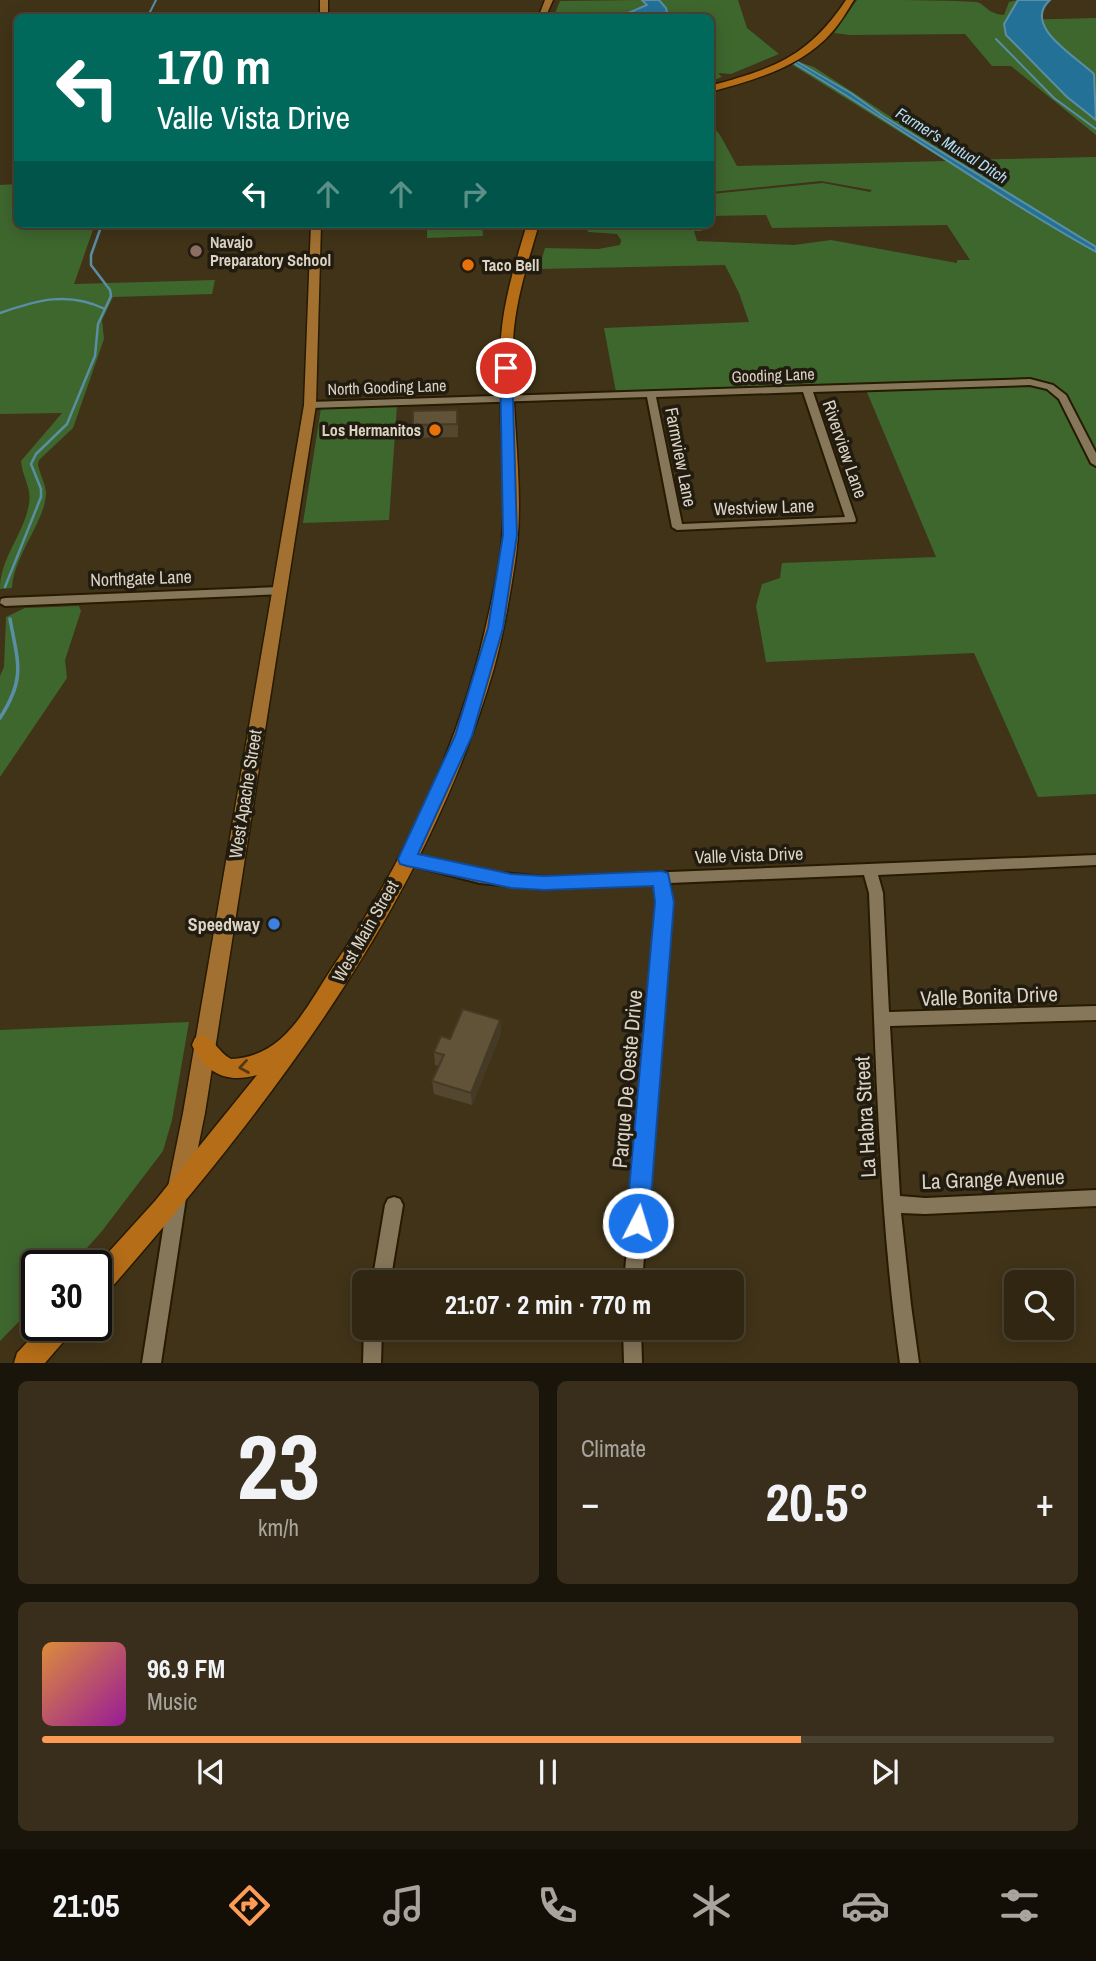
<!DOCTYPE html>
<html lang="en">
<head>
<meta charset="utf-8">
<style>
	:root { --surface:#302612; --page:#382e1b; --text:#f1f3f6; --muted:#a8a59f; --line:#4b4332; --accent:#fe9c57 }
	body { margin:0; font-family:"Archivo Narrow",sans-serif; background:var(--page); color:var(--text); height:100vh; display:flex; flex-direction:column; font-size:26px; white-space:nowrap }
	* { box-sizing:border-box; margin:0 }
	p { font-size:23px; color:var(--muted) }
	.icon { flex:none; width:38px; height:38px; fill:none; stroke:currentColor; stroke-width:2; stroke-linecap:round; stroke-linejoin:round }
	.map { position:relative; height:1363px; overflow:hidden }
	.drawer { display:flex; flex-direction:column; gap:18px; padding:18px; background:#1a150a; flex:1 }
	.drawer>* { flex:none }
	.hud { position:absolute; left:14px; top:14px; width:700px; height:214px; border-radius:10px; box-shadow:0 4px 18px #0003,0 0 0 2px var(--line); background:#00695c; color:#fff; overflow:hidden }
	.fabs { position:absolute; left:1004px; top:1270px; display:grid; gap:14px }
	.fabs a { display:grid; place-items:center; width:70px; height:70px; border-radius:10px; background:var(--surface); box-shadow:0 4px 18px #0003,0 0 0 2px var(--line); font-size:35px }
	.speed { position:absolute; left:21px; top:1250px; display:flex; gap:14px; font-size:35px; font-weight:700; text-align:center }
	.speed>* { display:grid; place-content:center; width:91px; height:91px; border-radius:50%; background:var(--surface); box-shadow:0 4px 18px #0003,0 0 0 2px var(--line); line-height:1 }
	.speed .limit { border:4px solid #111; border-radius:10px; background:#fff; color:#111 }
	.pin { position:absolute; display:grid; place-items:center; width:60px; height:60px; color:#fff; margin:-30px; border:4px solid #fff; border-radius:50%; box-shadow:0 2px 7px #0007 }
	.me { position:absolute; width:77px; margin:-38px; rotate:5deg; stroke-linejoin:round; filter:drop-shadow(0 0 5px #0008) }
	.turn { display:flex; align-items:center; gap:24px; height:147px; padding:0 28px; font-size:32px }
	.turn .icon { width:91px; height:91px; stroke-width:2.5 }
	.turn b { display:block; font-size:49px; line-height:60px }
	.lanes { display:flex; align-items:center; height:66px; padding:0 28px; background:#0003; justify-content:center; gap:35px; direction:ltr }
	.lanes .off { opacity:.35 }
	.big { font-size:52px; font-weight:700; line-height:1.1 }
	.drawer .widget { flex:1; display:flex; flex-direction:column; justify-content:center; gap:10px; min-width:0; padding:0 24px; border-radius:10px; background:var(--page) }
	.drawer .dial { align-items:center; gap:0 }
	.dial b { font-size:91px; line-height:1 }
	.song { display:flex; align-items:center; gap:21px }
	.cover { width:84px; height:84px; border-radius:10px; background:linear-gradient(135deg,hsl(30 70% 55%),hsl(300 70% 35%)) }
	.played { height:7px; border-radius:4px; background:linear-gradient(90deg,var(--accent) 75%,var(--line) 75%) }
	.keys { display:flex; justify-content:space-around; direction:ltr }
	.heat { display:flex; justify-content:space-between; align-items:center; font-size:38px; direction:ltr }
	.drawer .tiles { flex:1; display:grid; gap:18px; grid-template-columns:1fr 1fr }
	.widget:last-child { grid-column:span 2 }
	.trip { position:absolute; left:352px; top:1270px; width:392px; height:70px; border-radius:10px; background:var(--surface); box-shadow:0 4px 18px #0003,0 0 0 2px var(--line); font-weight:700; line-height:70px; text-align:center }
	.tabs { display:flex; height:112px; justify-content:space-around; align-items:center; background:#130f07; color:var(--muted) }
	.tabs .icon { width:49px; height:49px }
	.tabs .selected { color:var(--accent) }
	.tabs b { font-size:32px; color:var(--text) }
	.map>svg:first-child { display:block }
	.green { fill:#3e672e }
	.water { fill:#237197; stroke:#5a8ea4; stroke-width:2 }
	.lines { fill:none; stroke-linecap:round; stroke-linejoin:round }
	.stream-far2 { stroke:#5a8ea4; stroke-width:2 }
	.stream-far1 { stroke:#5a8ea4; stroke-width:2.5 }
	.stream { stroke:#5a8ea4; stroke-width:3.5 }
	.minor-casing { stroke:#261a01; stroke-width:4 }
	.major-casing { stroke:#261a01; stroke-width:3 }
	.highway-casing { stroke:#261a01; stroke-width:3 }
	.minor { fill:#86775a; fill-rule:evenodd }
	.major { fill:#a27132; fill-rule:evenodd }
	.highway { fill:#b56d18; fill-rule:evenodd }
	.wall { fill:#53472f }
	.shaded-wall { fill:#443a26 }
	.building { fill:#615337; stroke:#443a26; stroke-width:2 }
	.oneway { stroke:#553813 }
	.route { fill:#1a73e8; stroke:#114b97; stroke-width:2 }
	.education-dot { fill:#8d6e63; stroke:#221c10; stroke-width:2.5 }
	.food-dot { fill:#e8710a; stroke:#221c10; stroke-width:2.5 }
	.shop-dot { fill:#3f7fe0; stroke:#221c10; stroke-width:2.5 }
	.labels { text-anchor:middle; dominant-baseline:central; stroke-width:7; stroke-linejoin:round; paint-order:stroke }
	.far-water-label { font-size:16px; font-style:italic; fill:#b1def9; stroke:#221c10 }
	.far-poi-label { font-size:16px; font-weight:bold; fill:#dbd3c4; stroke:#221c10; text-anchor:start }
	.far-street-label { font-size:16px; fill:#dbd3c4; stroke:#221c10 }
	.street-label { font-size:18px; fill:#dbd3c4; stroke:#221c10 }
	.poi-label { font-size:18px; font-weight:bold; fill:#dbd3c4; stroke:#221c10; text-anchor:end }
	.near-street-label { font-size:21px; fill:#dbd3c4; stroke:#221c10 }
</style>
</head>
<body>
<div class="map">
<svg width="1096" height="1363" viewBox="0 0 1096 1363">
	<rect width="100%" height="100%" fill="#403318"/>
	<path class="green" d="M 642,0 L 648,5 L 619,17 L 553,18 L 560,1 Z
		M 659,0 L 738,0 L 747,28 L 779,54 L 731,74 L 718,73 L 722,77 L 711,81 L 710,18 L 668,17 Z
		M 857,0 C 895,0 939,0 976,2 C 986,4 987,14 1004,15 L 1009,2 L 1018,0 L 1004,24 L 1006,35 L 1067,97 L 1096,120 L 1096,135 L 1011,66 L 992,66 L 965,34 L 850,35 L 834,33 Z
		M 1096,18 L 1096,100 L 1013,20 Z
		M 796,61 L 814,67 L 957,160 L 1096,157 L 1096,247 L 883,116 L 851,93 Z
		M 794,62 L 1053,227 L 1096,252 L 1096,794 L 1038,797 L 974,653 L 766,662 L 756,606 L 762,584 L 780,578 L 782,563 L 936,557 L 864,385 L 616,392 L 604,328 L 749,322 L 739,293 L 725,265 L 539,269 L 545,248 L 598,249 L 620,245 L 621,240 L 617,234 L 588,232 L 586,224 L 700,224 L 702,231 L 694,231 L 697,241 L 794,245 L 831,240 L 957,263 L 957,260 L 970,260 L 947,225 L 772,228 L 766,215 L 711,216 L 711,194 L 823,183 L 870,192 L 872,190 L 821,181 L 711,192 L 711,124 L 720,135 L 737,166 L 946,161 L 791,64 Z
		M 17,184 L 18,224 L 95,224 L 74,284 L 215,280 L 212,294 L 113,297 L 102,320 L 104,339 L 73,428 L 39,460 L 38,465 C 40,474 45,483 46,492 C 46,521 14,554 12,588 L 0,589 C 0,558 24,534 29,504 C 32,488 22,476 21,461 L 62,413 L 0,414 L 0,185 Z
		M 427,224 L 482,224 L 483,236 L 427,238 Z
		M 397,405 L 389,520 L 303,523 L 321,408 Z
		M 79,606 L 81,611 L 65,660 L 67,678 L 0,777 L 0,676 L 4,667 L 6,617 L 25,608 Z
		M 189,1022 L 172,1120 L 163,1151 L 102,1231 L 72,1265 L 37,1265 L 37,1303 L 0,1341 L 0,1030 Z"/>
	<path class="water" d="M 642,0 L 659,0 L 666,8 L 668,17 L 619,17 L 647,5 Z
		M 1018,0 L 1050,0 C 1021,26 1077,57 1094,74 L 1096,120 L 1067,97 L 1006,35 L 1004,24 Z
		M 796,61 L 851,93 L 883,116 L 1096,247 L 1096,252 C 993,194 897,125 795,64 Z"/>
	<g class="lines">
		<path class="stream-far2" d="M 142,18 L 150,12 L 156,0
			M 996,39 L 1054,98 L 1096,129"/>
		<path class="stream-far1" d="M 0,313 C 37,300 68,291 105,309
			M 5,587 L 41,497 L 41,489 L 31,464 L 36,454 L 67,424 L 95,356 L 98,324 L 111,296 L 110,290 L 91,265 L 91,255 L 102,224"/>
		<path class="stream" d="M 0,718 C 26,678 18,663 10,619"/>
		<defs>
			<path id="minor" d="M 1030,379 L 1053,385 L 1066,395 L 1096,453 L 1096,466 L 1091,463 L 1059,399 L 1047,389 L 1030,385 L 813,392 L 856,520 L 855,522 L 677,530 L 672,527 L 647,397 L 310,408 L 305,405 L 310,402 ZM 803,392 L 845,517 L 682,524 L 656,397 Z
				M 279,587 L 283,588 L 285,591 L 283,594 L 5,606 L 0,603 L 1,599 L 5,598 Z
				M 407,854 L 480,871 L 544,877 L 1096,855 L 1096,865 L 878,875 L 883,893 L 889,1012 L 1096,1006 L 1096,1020 L 890,1026 L 900,1196 L 925,1198 L 1096,1190 L 1096,1206 L 925,1214 L 901,1213 L 911,1305 L 919,1363 L 900,1363 C 878,1207 876,1050 869,893 L 864,875 L 670,883 L 671,902 L 642,1283 L 624,1283 L 657,902 L 655,884 L 544,889 L 480,883 L 402,863 L 400,859 L 402,855 Z
				M 177,1190 L 183,1192 L 186,1198 L 161,1363 L 142,1363 L 168,1198 L 171,1192 Z
				M 394,1197 L 400,1199 L 403,1205 L 390,1283 L 372,1283 L 385,1205 L 388,1199 Z
				M 364,1327 L 382,1328 L 381,1363 L 363,1363 Z
				M 623,1328 L 641,1328 L 642,1363 L 624,1363 Z"/>
			<path id="major" d="M 320,0 L 328,0 L 328,18 L 320,18 Z
				M 545,0 L 553,0 L 545,18 L 538,18 Z
				M 311,224 L 321,224 L 316,405 L 205,1113 L 190,1187 L 187,1194 L 179,1198 L 171,1194 L 168,1187 L 183,1113 L 304,405 Z"/>
			<path id="highway" d="M 846,0 L 854,0 C 847,11 841,22 832,32 C 802,67 754,80 710,92 L 710,86 C 775,68 808,57 846,0 Z
				M 527,224 L 539,224 C 528,262 515,301 513,341 C 510,416 527,494 514,569 C 509,601 503,636 494,668 C 424,909 267,1109 105,1295 L 96,1299 L 96,1266 L 155,1201 L 257,1075 C 227,1084 205,1073 192,1045 L 195,1038 L 203,1035 C 215,1040 219,1053 231,1059 C 285,1057 306,1007 332,968 C 405,862 461,742 488,617 C 494,591 500,565 502,539 C 508,472 496,404 501,337 C 504,298 516,261 527,224 Z
				M 43,1325 L 74,1325 L 70,1334 L 45,1363 L 14,1363 L 17,1353 Z"/>
		</defs>
		<use href="#minor" class="minor-casing"/>
		<use href="#major" class="major-casing"/>
		<use href="#highway" class="highway-casing"/>
		<use href="#minor" class="minor"/>
		<use href="#major" class="major"/>
		<use href="#highway" class="highway"/>
	</g>
	<path class="wall" d="M 458,423 L 458,437 L 414,438 L 413,425 Z
		M 500,1020 L 501,1033 L 472,1105 L 434,1094 L 432,1081 L 439,1066 L 435,1065 L 434,1052 L 450,1039 Z"/>
	<path class="shaded-wall" d="M 500,1020 L 501,1033 L 472,1105 L 471,1093 Z"/>
	<path class="building" d="M 457,410 L 457,424 L 413,425 L 413,411 Z
		M 463,1009 L 500,1020 L 471,1093 L 432,1081 L 444,1055 L 434,1052 L 441,1036 L 450,1039 Z"/>
	<defs><path id="oneway-chevron" d="M-2-3.5L2.5 0L-2 3.5" fill="none" stroke-width="1.6" stroke-linecap="round" stroke-linejoin="round" transform="scale(1.75)"/></defs>
	<use class="oneway" href="#oneway-chevron" transform="translate(244 1067) rotate(171)"/>
	<path class="route" d="M 506,364 L 512,368 L 517,535 L 503,628 L 472,736 L 418,854 L 511,874 L 544,876 L 662,871 L 668,873 L 674,902 L 649,1223 L 646,1231 L 638,1234 L 630,1231 L 626,1223 L 655,902 L 653,886 L 544,890 L 511,888 L 407,866 L 400,864 L 398,859 L 455,736 L 488,628 L 503,535 L 500,368 Z"/>
	<circle class="education-dot" cx="196" cy="251" r="7"/>
	<g class="food-dot">
		<circle cx="468" cy="265" r="7"/>
		<circle cx="435" cy="430" r="7"/>
	</g>
	<circle class="shop-dot" cx="274" cy="924" r="7"/>
	<g class="labels">
		<g class="far-water-label">
			<text transform="translate(952 145) rotate(32)">Farmer's Mutual Ditch</text>
		</g>
		<g class="far-poi-label">
			<text x="210" y="242">Navajo<tspan x="210" dy="18">Preparatory School</tspan></text>
			<text x="482" y="265">Taco Bell</text>
			<text x="421" y="430" text-anchor="end">Los Hermanitos</text>
		</g>
		<g class="far-street-label">
			<text transform="translate(773 375) rotate(-2)">Gooding Lane</text>
			<text transform="translate(387 387) rotate(-2)">North Gooding Lane</text>
		</g>
		<g class="street-label">
			<text transform="translate(845 449) rotate(71)">Riverview Lane</text>
			<text transform="translate(681 457) rotate(79)">Farmview Lane</text>
			<text transform="translate(764 507) rotate(-2)">Westview Lane</text>
			<text transform="translate(141 578) rotate(-2)">Northgate Lane</text>
			<text transform="translate(245 794) rotate(-81)">West Apache Street</text>
			<text transform="translate(749 855) rotate(-2)">Valle Vista Drive</text>
			<text transform="translate(365 931) rotate(-60)">West Main Street</text>
		</g>
		<g class="poi-label">
			<text x="260" y="924">Speedway</text>
		</g>
		<g class="near-street-label">
			<text transform="translate(989 996) rotate(-2)">Valle Bonita Drive</text>
			<text transform="translate(627 1079) rotate(-85)">Parque De Oeste Drive</text>
			<text transform="translate(865 1117) rotate(-93)">La Habra Street</text>
			<text transform="translate(993 1179) rotate(-2)">La Grange Avenue</text>
		</g>
	</g>
</svg>
<div class="fabs">
<a><svg class="icon" aria-label="search" viewBox="0 0 24 24"><circle cx="10" cy="10" r="6"/><path d="M15 15l6 6"/></svg></a>
</div>
<div class="speed"><div class="limit">30</div></div>
<div class="pin" style="left:506px;top:368px;background:#d93025"><svg class="icon" aria-label="arrive" viewBox="0 0 24 24"><path d="M6 21V4h12l-3 4 3 4H6"/></svg></div>
<svg class="me" style="left:638px;top:1223px" viewBox="-20 -20 40 40"><circle r="17" fill="#1a73e8" stroke="#fff" stroke-width="3"/><path d="M0-11L8 9 0 5-8 9z" fill="#fff"/></svg>
<div class="trip">21:07 · 2 min · 770 m</div>
<div class="hud">
<div class="turn"><svg class="icon" aria-label="left" viewBox="0 0 24 24"><path d="M17 20v-9H6M10 6l-5 5 5 5"/></svg><div><b>170 m</b>Valle Vista Drive</div></div>
<div class="lanes"><svg class="icon" aria-label="left" viewBox="0 0 24 24"><path d="M17 20v-9H6M10 6l-5 5 5 5"/></svg><svg class="icon off" aria-label="ahead" viewBox="0 0 24 24"><path d="M12 20V5M6 11l6-6 6 6"/></svg><svg class="icon off" aria-label="ahead" viewBox="0 0 24 24"><path d="M12 20V5M6 11l6-6 6 6"/></svg><svg class="icon off" aria-label="right" viewBox="0 0 24 24"><path d="M7 20v-9h11M14 6l5 5-5 5"/></svg></div>
</div>
</div>
<section class="drawer">
<div class="tiles">
<div class="widget dial"><b>23</b><p>km/h</p></div>
<div class="widget"><p>Climate</p>
<div class="heat"><a>−</a><b class="big">20.5°</b><a>+</a></div>
</div>
<div class="widget">
<div class="song"><i class="cover"></i><div><b>96.9 FM</b><p>Music</p></div></div>
<div class="played"></div>
<div class="keys"><svg class="icon" aria-label="previous" viewBox="0 0 24 24"><path d="M18 5L8 12l10 7zM5 5v14"/></svg><svg class="icon" aria-label="pause" viewBox="0 0 24 24"><path d="M8 5v14M16 5v14"/></svg><svg class="icon" aria-label="next" viewBox="0 0 24 24"><path d="M6 5l10 7-10 7zM19 5v14"/></svg></div>
</div>
</div>
</section>
<nav class="tabs">
<b>21:05</b>
<svg class="icon selected" aria-label="directions" viewBox="0 0 24 24"><path d="M12 3l9 9-9 9-9-9zM9 14v-3h6M13 9l2 2-2 2"/></svg>
<svg class="icon" aria-label="music" viewBox="0 0 24 24"><path d="M9 18V5l10-2v13"/><circle cx="6" cy="18" r="3"/><circle cx="16" cy="16" r="3"/></svg>
<svg class="icon" aria-label="phone" viewBox="0 0 24 24"><path d="M5 4h4l2 5-3 2q2 4 5 5l2-3 5 2v4C11 20 4 13 5 4z"/></svg>
<svg class="icon" aria-label="climate" viewBox="0 0 24 24"><path d="M12 3v18M4 7l16 10M4 17L20 7"/></svg>
<svg class="icon" aria-label="car" viewBox="0 0 24 24"><path d="M5 17H2v-5l4-1 3-4h7l3 4 3 1v5h-3M9 17h6M6 11h13"/><circle cx="7" cy="17" r="2"/><circle cx="17" cy="17" r="2"/></svg>
<svg class="icon" aria-label="filters" viewBox="0 0 24 24"><path d="M4 7h16M4 17h16"/><circle cx="9" cy="7" r="2"/><circle cx="15" cy="17" r="2"/></svg>
</nav>
</body>
</html>
